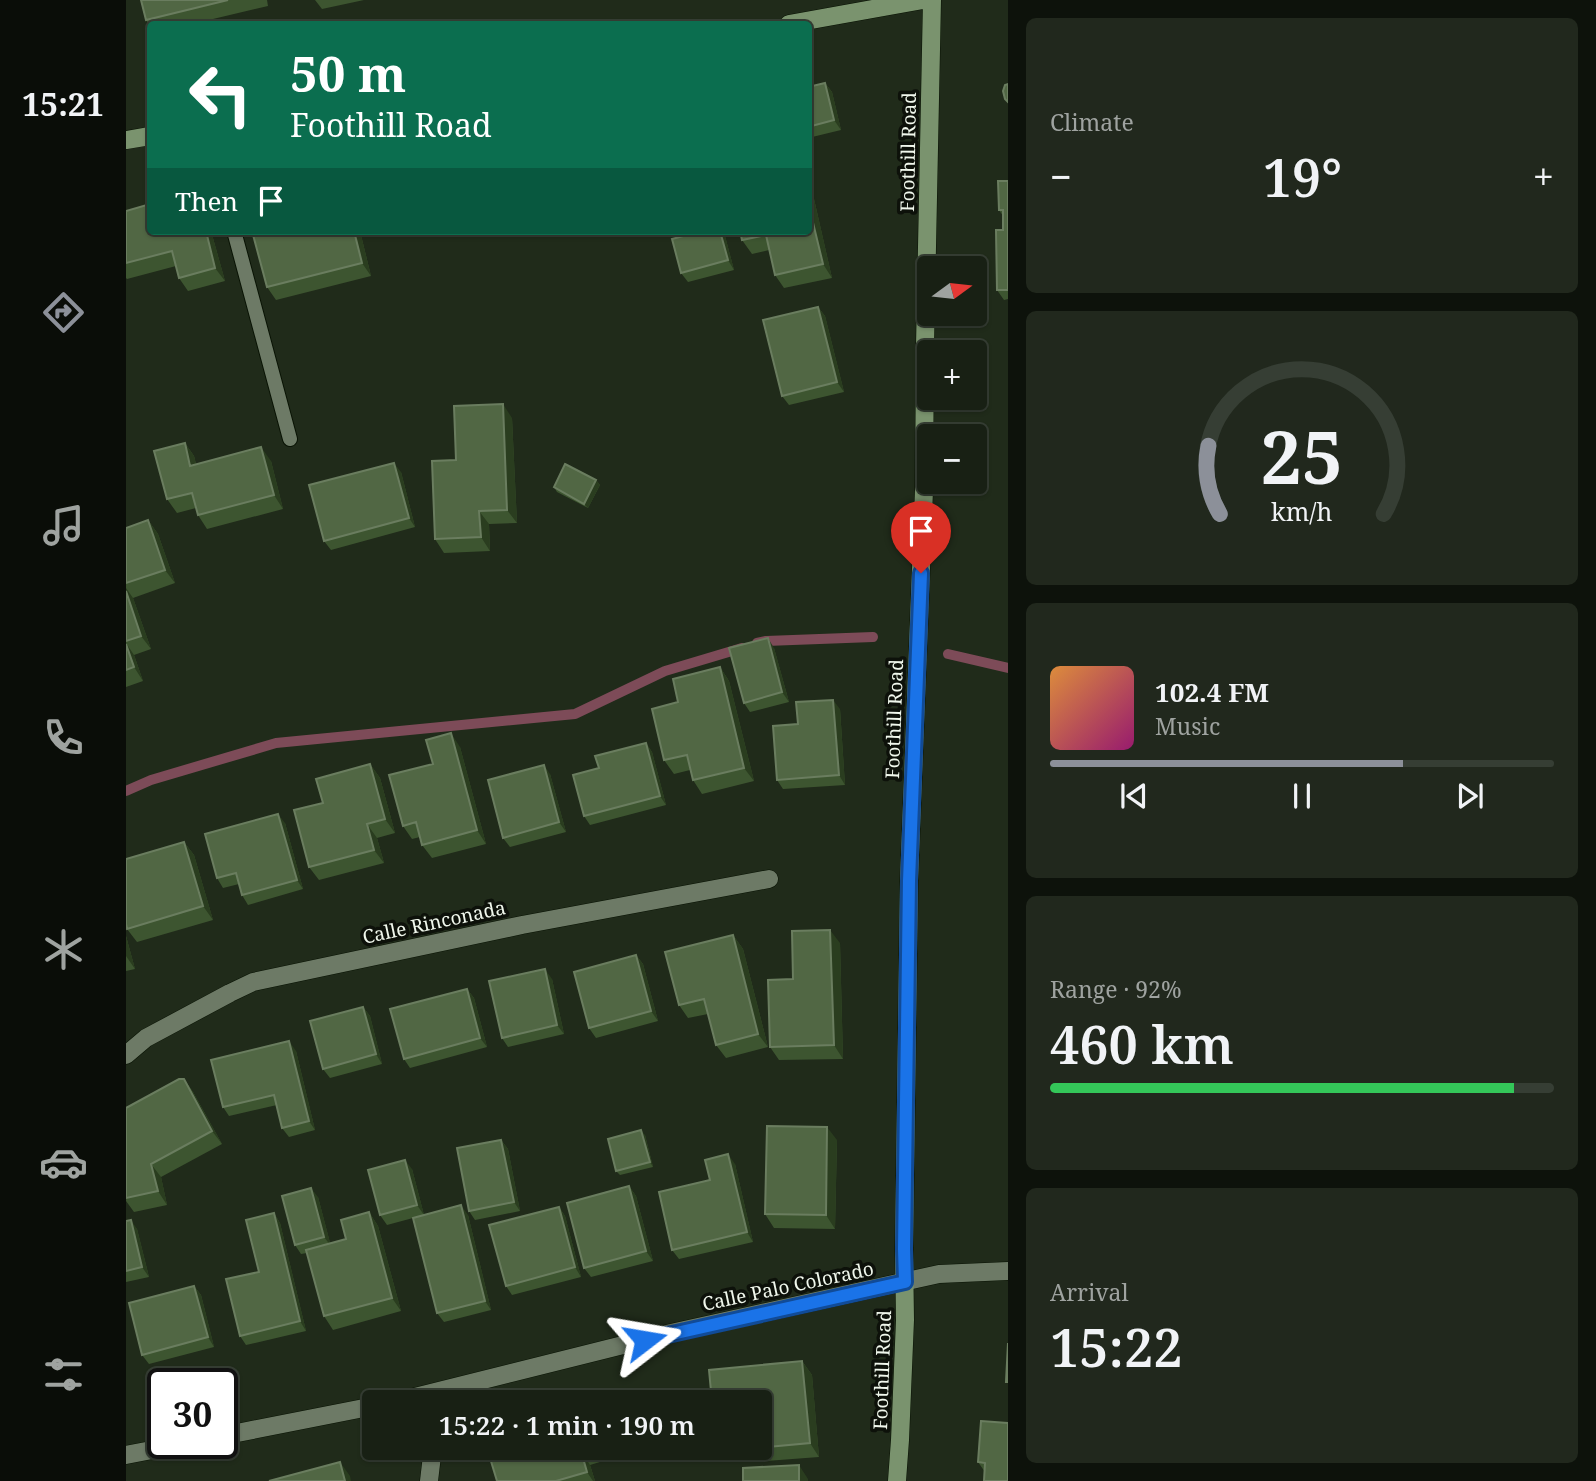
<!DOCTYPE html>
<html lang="en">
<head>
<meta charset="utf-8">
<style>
	:root { --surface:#182014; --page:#21281d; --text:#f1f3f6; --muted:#9fa3a0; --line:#363e34; --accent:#8c9099 }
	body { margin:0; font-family:"Noto Serif",serif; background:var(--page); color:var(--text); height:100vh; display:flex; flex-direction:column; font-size:26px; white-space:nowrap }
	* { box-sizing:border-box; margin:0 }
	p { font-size:23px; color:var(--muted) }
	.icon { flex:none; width:38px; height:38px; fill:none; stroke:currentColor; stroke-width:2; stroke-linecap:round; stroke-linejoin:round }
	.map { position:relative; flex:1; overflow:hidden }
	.sheet { display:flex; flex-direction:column; gap:18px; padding:18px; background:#0d120b; width:588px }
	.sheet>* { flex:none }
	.hud { position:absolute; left:21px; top:21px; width:665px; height:214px; border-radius:7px; box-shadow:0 2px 5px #0004,0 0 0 2px var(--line); background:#0b6e4f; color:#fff; overflow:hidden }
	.needle { width:46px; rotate:75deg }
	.fabs { position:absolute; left:791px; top:256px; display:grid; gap:14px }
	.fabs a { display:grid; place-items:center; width:70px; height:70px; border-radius:7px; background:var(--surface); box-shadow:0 2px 5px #0004,0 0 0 2px var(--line); font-size:35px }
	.speed { position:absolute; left:21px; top:1368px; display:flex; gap:14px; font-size:35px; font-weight:700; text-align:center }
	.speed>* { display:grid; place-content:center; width:91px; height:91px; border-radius:50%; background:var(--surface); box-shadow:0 2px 5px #0004,0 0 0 2px var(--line); line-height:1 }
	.speed .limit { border:4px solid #111; border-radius:10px; background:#fff; color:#111 }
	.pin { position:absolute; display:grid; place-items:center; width:60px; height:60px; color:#fff; margin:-72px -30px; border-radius:50% 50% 50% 0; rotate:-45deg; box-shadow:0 0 7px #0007 }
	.pin .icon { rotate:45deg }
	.me { position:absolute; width:77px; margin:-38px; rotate:76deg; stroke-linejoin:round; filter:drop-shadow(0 0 5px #0008) }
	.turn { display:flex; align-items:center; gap:24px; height:147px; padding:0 28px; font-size:32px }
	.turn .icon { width:91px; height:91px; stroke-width:2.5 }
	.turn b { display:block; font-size:49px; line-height:60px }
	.then { display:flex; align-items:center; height:66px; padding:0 28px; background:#0003; gap:14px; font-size:26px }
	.big { font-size:52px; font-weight:600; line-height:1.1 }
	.sheet .tile { flex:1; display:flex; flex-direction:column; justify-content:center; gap:10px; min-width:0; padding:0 24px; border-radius:10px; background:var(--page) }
	.sheet .dial { align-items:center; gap:0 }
	.dial svg { height:182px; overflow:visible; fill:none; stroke:var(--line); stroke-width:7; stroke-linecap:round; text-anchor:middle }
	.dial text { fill:var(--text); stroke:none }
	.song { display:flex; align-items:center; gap:21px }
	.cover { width:84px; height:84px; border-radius:10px; background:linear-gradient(135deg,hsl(30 70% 55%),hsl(320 70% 35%)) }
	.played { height:7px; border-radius:4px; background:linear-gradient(90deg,var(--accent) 70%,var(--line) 70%) }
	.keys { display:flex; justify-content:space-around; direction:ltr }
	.heat { display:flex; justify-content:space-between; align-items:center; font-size:38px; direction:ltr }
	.charge { height:10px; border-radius:5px; background:linear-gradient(90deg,#34c759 92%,var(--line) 0) }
	.trip { position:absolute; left:236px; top:1390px; width:410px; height:70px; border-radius:7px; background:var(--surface); box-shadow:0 2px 5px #0004,0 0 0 2px var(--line); font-weight:600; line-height:70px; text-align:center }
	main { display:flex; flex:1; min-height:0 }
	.tabs { display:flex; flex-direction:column; width:126px; justify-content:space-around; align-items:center; background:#0a0d08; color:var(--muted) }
	.tabs .icon { width:49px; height:49px }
	.tabs .on { color:var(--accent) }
	.tabs b { font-size:32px; color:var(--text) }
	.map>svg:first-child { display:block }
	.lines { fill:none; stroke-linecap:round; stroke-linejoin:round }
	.stream { stroke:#7d4b58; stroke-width:10 }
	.lane-casing { stroke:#091304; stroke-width:16 }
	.street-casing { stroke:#091304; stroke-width:19 }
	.secondary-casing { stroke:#091304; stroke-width:19 }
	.lane { stroke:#6d7a66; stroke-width:14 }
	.street { stroke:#6d7a66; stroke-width:18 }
	.secondary { stroke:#7a936e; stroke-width:18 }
	.wall { fill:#3d5530 }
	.shaded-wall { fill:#2a3d1f }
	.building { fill:#516744; stroke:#6a7d5f; stroke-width:2 }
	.route-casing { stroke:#114b97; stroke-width:18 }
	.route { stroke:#1a73e8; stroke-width:12 }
	.labels { text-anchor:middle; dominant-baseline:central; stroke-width:7; stroke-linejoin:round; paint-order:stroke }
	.street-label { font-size:19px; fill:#f0f7ec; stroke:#0d110a }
</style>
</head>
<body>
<main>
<nav class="tabs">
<b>15:21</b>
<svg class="icon on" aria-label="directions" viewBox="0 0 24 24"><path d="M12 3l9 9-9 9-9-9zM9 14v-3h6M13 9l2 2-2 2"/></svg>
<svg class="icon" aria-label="music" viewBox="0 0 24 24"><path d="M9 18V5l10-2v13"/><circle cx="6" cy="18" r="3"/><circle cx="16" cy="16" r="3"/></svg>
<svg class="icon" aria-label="phone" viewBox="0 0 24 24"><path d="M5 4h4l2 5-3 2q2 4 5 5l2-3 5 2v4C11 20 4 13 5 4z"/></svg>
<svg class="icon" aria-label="climate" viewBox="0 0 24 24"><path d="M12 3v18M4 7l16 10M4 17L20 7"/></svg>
<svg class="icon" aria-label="car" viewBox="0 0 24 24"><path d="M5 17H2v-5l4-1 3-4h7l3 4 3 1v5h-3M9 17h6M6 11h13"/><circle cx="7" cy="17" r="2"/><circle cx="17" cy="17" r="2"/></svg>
<svg class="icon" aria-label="filters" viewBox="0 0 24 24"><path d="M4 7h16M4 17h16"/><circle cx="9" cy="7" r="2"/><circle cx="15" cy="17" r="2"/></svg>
</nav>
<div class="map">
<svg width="882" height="1481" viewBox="0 0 882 1481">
	<rect width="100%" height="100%" fill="#202b1a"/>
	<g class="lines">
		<path class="stream" d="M 631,643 L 640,641 L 747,637
			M 822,654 L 882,668
			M 0,791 L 25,780 L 150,743 L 449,714 L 539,671 L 616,648"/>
		<defs>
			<path id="lane" d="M 108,231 L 164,439"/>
			<path id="street" d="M 0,1055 L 20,1038 L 104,993 L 127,982 L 396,925 L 643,879
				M 269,1402 L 545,1333 L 813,1274 L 882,1271
				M 96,1436 L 248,1406
				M 0,1455 L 57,1444
				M 303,1481 L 307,1447"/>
			<path id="secondary" d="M 663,24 L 797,0
				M 0,140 L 24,136
				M 771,1481 L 774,1440 L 779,1320 L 778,1249 L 783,881 L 798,490 L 799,346 L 806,0"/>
		</defs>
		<use href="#lane" class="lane-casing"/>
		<use href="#street" class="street-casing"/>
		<use href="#secondary" class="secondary-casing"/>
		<use href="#lane" class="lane"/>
		<use href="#street" class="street"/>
		<use href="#secondary" class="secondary"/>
	</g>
	<path class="wall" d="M 15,0 L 141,0 L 142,6 L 66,24 L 24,24 L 24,27 L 20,20 Z
		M 189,0 L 238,0 L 196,9 Z
		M 699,83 L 706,92 L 715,130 L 682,138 L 682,87 Z
		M 882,181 L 882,299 L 878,300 L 871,290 L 877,230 L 877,216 L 873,210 Z
		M 686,190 L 706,278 L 658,288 L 649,275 L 643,250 L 626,254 L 616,240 Z
		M 0,211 L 85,231 L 99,281 L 62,291 L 53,278 L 50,266 L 1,279 L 0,278 Z
		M 234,231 L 245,276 L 150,300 L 141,287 Z
		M 394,231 L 428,231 L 397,235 Z
		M 576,231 L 596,231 L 599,236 L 608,270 L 562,282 L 555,273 Z
		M 692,307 L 699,316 L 718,392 L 663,405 L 656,396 Z
		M 386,418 L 391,523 L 363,524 L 364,551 L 318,553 L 309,539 L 330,460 Z
		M 59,443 L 68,456 L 70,464 L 145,461 L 157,509 L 81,529 L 72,515 L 70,508 L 51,513 L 41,499 Z
		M 275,472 L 289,527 L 205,550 L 198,541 Z
		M 470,480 L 474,485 L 462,508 L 431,492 L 428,487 Z
		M 22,520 L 32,534 L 49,583 L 7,598 L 25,649 L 8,655 L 17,681 L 0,687 L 0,528 Z
		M 648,648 L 663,702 L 624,712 L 618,703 Z
		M 594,667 L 603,681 L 628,781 L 576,794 L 567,780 L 564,770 L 548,774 L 538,760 L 552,702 Z
		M 714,709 L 719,785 L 657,789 L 651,780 L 672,724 Z
		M 520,743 L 526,752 L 540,805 L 464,825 L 458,816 L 473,768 Z
		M 334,747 L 360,844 L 306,858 L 296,845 L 294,837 L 286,839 L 277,826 L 307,764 Z
		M 244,764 L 254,778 L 269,833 L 251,838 L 258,863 L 193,880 L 183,867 L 197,803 Z
		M 424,774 L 440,832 L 384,847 L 377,838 Z
		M 159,823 L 177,889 L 122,905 L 116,895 L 113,884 L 97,888 L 91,878 Z
		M 58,842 L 68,855 L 87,920 L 11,942 L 1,929 Z
		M 607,935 L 617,949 L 642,1047 L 600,1058 L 590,1045 L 582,1014 L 562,1018 L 553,1005 Z
		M 0,936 L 9,969 L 0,971 Z
		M 714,943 L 717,1059 L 653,1060 L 644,1047 Z
		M 510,955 L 517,964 L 532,1021 L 470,1038 L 463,1028 Z
		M 426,979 L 438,1034 L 382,1047 L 376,1038 Z
		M 341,989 L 348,998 L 361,1047 L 284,1068 L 278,1059 Z
		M 237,1007 L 244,1016 L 256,1064 L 204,1078 L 197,1069 Z
		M 170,1051 L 189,1130 L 163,1137 L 156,1128 L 151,1105 L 103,1116 L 97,1107 Z
		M 58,1079 L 67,1092 L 96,1144 L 35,1177 L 41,1205 L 8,1212 L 0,1201 L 0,1108 Z
		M 519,1135 L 527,1167 L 494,1175 L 490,1171 Z
		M 375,1140 L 382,1149 L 394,1211 L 349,1220 L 343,1211 Z
		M 711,1140 L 709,1229 L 648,1228 L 639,1214 Z
		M 609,1164 L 627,1242 L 553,1259 L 546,1250 L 584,1180 Z
		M 286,1169 L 298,1215 L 342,1215 L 365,1310 L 318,1322 L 311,1313 L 287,1218 L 261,1225 L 254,1215 Z
		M 503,1186 L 510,1196 L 527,1261 L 465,1277 L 458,1268 Z
		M 192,1197 L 204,1243 L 220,1239 L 243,1212 L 252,1226 L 275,1311 L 207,1330 L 198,1316 L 181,1253 L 175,1254 L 169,1245 Z
		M 433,1207 L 439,1216 L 455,1277 L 386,1295 L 380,1286 Z
		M 148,1213 L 154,1223 L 180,1331 L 120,1345 L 114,1336 L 133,1272 Z
		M 0,1221 L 11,1229 L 23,1277 L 0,1282 Z
		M 68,1286 L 75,1295 L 88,1347 L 23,1364 L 16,1355 Z
		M 676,1361 L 686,1375 L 693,1457 L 640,1461 L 630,1447 Z
		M 882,1423 L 859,1472 L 852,1462 Z
		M 365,1447 L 517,1447 L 517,1449 L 464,1465 L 469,1481 L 371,1481 Z
		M 597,1447 L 628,1447 L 599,1450 Z"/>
	<path class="shaded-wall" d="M 699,83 L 706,92 L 715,130 L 708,120 Z
		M 682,185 L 686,190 L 706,278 L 697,264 L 682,202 Z
		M 80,231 L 85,231 L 99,281 L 89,268 Z
		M 228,231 L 234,231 L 245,276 L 236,263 Z
		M 594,231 L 596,231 L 599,236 L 608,270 L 602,260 Z
		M 692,307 L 699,316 L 718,392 L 711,382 Z
		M 377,404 L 386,418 L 391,523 L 381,510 Z
		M 59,443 L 68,456 L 74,479 L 64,466 Z
		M 135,447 L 145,461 L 157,509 L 148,495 Z
		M 268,463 L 275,472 L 289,527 L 283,518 Z
		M 470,480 L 474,485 L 462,508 L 458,504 Z
		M 353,511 L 363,524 L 364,551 L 355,537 Z
		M 22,520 L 32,534 L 49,583 L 39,570 Z
		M 0,588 L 7,598 L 25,649 L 15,636 L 0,591 Z
		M 642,638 L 648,648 L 663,702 L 656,692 Z
		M 0,643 L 8,655 L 17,681 L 8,667 Z
		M 594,667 L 603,681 L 628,781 L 618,768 Z
		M 707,700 L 714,709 L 719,785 L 713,775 Z
		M 325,733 L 334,747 L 360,844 L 351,830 Z
		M 520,743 L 526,752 L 540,805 L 534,796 Z
		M 244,764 L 254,778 L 269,833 L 259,819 Z
		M 418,765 L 424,774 L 440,832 L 433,822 Z
		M 152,814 L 159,823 L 177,889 L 171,880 Z
		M 241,824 L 251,838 L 258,863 L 248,850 Z
		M 58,842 L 68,855 L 87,920 L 77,906 Z
		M 704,930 L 714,943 L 717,1059 L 708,1045 Z
		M 607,935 L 617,949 L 642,1047 L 632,1034 Z
		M 0,936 L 9,969 L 0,956 Z
		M 510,955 L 517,964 L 532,1021 L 525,1011 Z
		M 419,969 L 426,979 L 438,1034 L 431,1025 Z
		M 341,989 L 348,998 L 361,1047 L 354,1038 Z
		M 237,1007 L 244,1016 L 256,1064 L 250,1054 Z
		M 163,1041 L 170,1051 L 189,1130 L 183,1121 Z
		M 58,1079 L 67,1092 L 96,1144 L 86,1131 Z
		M 701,1127 L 711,1140 L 709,1229 L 700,1215 Z
		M 515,1130 L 519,1135 L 527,1167 L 524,1162 Z
		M 375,1140 L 382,1149 L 394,1211 L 388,1202 Z
		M 602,1154 L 609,1164 L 627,1242 L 621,1232 Z
		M 279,1160 L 286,1169 L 298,1215 L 291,1205 Z
		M 25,1164 L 35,1177 L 41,1205 L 32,1191 Z
		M 503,1186 L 510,1196 L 527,1261 L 520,1251 Z
		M 185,1188 L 192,1197 L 205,1246 L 198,1237 Z
		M 335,1205 L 342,1215 L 365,1310 L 359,1301 Z
		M 433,1207 L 439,1216 L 455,1277 L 449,1267 Z
		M 243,1212 L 252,1226 L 275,1311 L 266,1298 Z
		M 148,1213 L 154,1223 L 180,1331 L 174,1321 Z
		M 5,1220 L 11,1229 L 23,1277 L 16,1267 Z
		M 68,1286 L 75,1295 L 88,1347 L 82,1337 Z
		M 676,1361 L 686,1375 L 693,1457 L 684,1443 Z
		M 455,1451 L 464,1465 L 469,1481 L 467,1481 L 461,1472 Z
		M 214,1462 L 224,1476 L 225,1481 L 219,1481 Z
		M 673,1465 L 682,1479 L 682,1481 L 673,1481 Z"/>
	<path class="building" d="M 15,0 L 102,0 L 20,20 Z
		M 699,83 L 708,120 L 682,127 L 682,87 Z
		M 882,84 L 882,102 L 879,99 L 877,91 L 879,85 Z
		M 872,181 L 882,181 L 882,290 L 871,290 L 870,230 L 877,230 L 877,210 L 873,210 Z
		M 682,202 L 697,264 L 649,275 L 640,235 L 616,240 L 614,231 L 682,231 Z
		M 24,204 L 24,231 L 80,231 L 89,268 L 53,278 L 46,251 L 0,263 L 0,211 Z
		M 126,231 L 228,231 L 236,263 L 141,287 Z
		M 576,231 L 594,231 L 602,260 L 555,273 L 546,239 Z
		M 692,307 L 711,382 L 656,396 L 637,320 Z
		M 377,404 L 381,510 L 353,511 L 355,537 L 309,539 L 306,461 L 330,460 L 328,406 Z
		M 59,443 L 64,466 L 135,447 L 148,495 L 72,515 L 66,493 L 41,499 L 28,451 Z
		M 268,463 L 283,518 L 198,541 L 183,485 Z
		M 439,464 L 470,480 L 458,504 L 428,487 Z
		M 22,520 L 39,570 L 0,583 L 0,528 Z
		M 0,591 L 15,636 L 0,641 Z
		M 642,638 L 656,692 L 618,703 L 603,648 Z
		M 0,644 L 8,667 L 0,670 Z
		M 594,667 L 618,768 L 567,780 L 561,755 L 538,760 L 526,709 L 552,702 L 547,679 Z
		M 707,700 L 713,775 L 651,780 L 647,726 L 672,724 L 670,702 Z
		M 325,733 L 351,830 L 296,845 L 290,822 L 277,826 L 263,775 L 307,764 L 300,740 Z
		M 520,743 L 534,796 L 458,816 L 447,775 L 473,768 L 469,756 Z
		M 244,764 L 259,819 L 241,824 L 248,850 L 183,867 L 168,810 L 197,803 L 190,779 Z
		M 418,765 L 433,822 L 377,838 L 362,780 Z
		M 152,814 L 171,880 L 116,895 L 110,873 L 91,878 L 79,834 Z
		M 58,842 L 77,906 L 1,929 L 0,924 L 0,859 Z
		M 704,930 L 708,1045 L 644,1047 L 642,980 L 667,979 L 666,931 Z
		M 607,935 L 632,1034 L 590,1045 L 578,999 L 553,1005 L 539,952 Z
		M 510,955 L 525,1011 L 463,1028 L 448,972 Z
		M 419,969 L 431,1025 L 376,1038 L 363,981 Z
		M 341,989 L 354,1038 L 278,1059 L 264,1009 Z
		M 237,1007 L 250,1054 L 197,1069 L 184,1021 Z
		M 163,1041 L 183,1121 L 156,1128 L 148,1095 L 97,1107 L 85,1060 Z
		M 53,1079 L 58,1079 L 86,1131 L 25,1164 L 32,1191 L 0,1198 L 0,1108 Z
		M 641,1126 L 701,1127 L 700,1215 L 639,1214 Z
		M 515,1130 L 524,1162 L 490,1171 L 482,1139 Z
		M 375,1140 L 388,1202 L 343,1211 L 331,1148 Z
		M 602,1154 L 621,1232 L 546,1250 L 533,1192 L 584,1180 L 579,1160 Z
		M 279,1160 L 291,1205 L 254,1215 L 242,1170 Z
		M 503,1186 L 520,1251 L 458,1268 L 441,1203 Z
		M 185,1188 L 198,1237 L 169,1245 L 156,1196 Z
		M 335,1205 L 359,1301 L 311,1313 L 287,1218 Z
		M 433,1207 L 449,1267 L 380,1286 L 363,1225 Z
		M 243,1212 L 266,1298 L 198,1316 L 180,1250 L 220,1239 L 215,1220 Z
		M 148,1213 L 174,1321 L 114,1336 L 100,1279 L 133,1272 L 120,1220 Z
		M 5,1220 L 16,1267 L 0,1271 L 0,1221 Z
		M 68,1286 L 82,1337 L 16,1355 L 3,1303 Z
		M 882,1343 L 882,1382 L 880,1382 Z
		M 676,1361 L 684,1443 L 630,1448 L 634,1447 L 634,1402 L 586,1402 L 583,1370 Z
		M 495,1393 L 498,1402 L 465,1402 Z
		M 855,1421 L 882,1423 L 882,1481 L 858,1481 L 859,1463 L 852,1462 Z
		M 365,1447 L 467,1447 L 455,1451 L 461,1472 L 430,1481 L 371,1481 L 361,1448 Z
		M 214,1462 L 219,1481 L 143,1481 Z
		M 673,1465 L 673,1481 L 617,1481 L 617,1468 Z"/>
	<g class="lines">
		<defs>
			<path id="route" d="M 519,1340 L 779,1282 L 778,1249 L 783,881 L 795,573"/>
		</defs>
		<use href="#route" class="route-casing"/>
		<use href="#route" class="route"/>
	</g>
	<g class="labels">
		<g class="street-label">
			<text transform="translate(782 152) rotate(-89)">Foothill Road</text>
			<text transform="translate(768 719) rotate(-88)">Foothill Road</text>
			<text transform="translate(308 922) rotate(-12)">Calle Rinconada</text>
			<text transform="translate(662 1286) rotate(-12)">Calle Palo Colorado</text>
			<text transform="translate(756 1370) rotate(-88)">Foothill Road</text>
		</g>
	</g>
</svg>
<div class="fabs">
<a><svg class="needle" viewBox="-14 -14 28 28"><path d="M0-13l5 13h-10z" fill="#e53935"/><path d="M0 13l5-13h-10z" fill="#9fa3a0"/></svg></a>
<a>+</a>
<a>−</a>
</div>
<div class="speed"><div class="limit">30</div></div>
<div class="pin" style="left:795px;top:573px;background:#d93025"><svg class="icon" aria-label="arrive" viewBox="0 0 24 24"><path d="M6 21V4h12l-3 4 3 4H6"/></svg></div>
<svg class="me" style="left:519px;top:1340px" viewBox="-20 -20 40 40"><path d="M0-17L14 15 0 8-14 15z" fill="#1a73e8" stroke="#fff" stroke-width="4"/></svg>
<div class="trip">15:22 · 1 min · 190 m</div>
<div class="hud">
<div class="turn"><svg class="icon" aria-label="left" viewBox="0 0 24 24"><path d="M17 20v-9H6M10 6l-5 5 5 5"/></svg><div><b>50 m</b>Foothill Road</div></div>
<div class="then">Then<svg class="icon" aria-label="arrive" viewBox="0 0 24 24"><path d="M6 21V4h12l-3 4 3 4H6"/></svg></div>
</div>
</div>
<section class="sheet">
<div class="tile"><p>Climate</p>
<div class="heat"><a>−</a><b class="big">19°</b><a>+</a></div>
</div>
<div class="tile dial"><svg viewBox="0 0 100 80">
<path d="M14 69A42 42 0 1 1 86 69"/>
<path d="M14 69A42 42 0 0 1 9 39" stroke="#8c9099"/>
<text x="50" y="56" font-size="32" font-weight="700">25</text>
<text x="50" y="72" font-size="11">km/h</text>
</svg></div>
<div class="tile">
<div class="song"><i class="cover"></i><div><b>102.4 FM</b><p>Music</p></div></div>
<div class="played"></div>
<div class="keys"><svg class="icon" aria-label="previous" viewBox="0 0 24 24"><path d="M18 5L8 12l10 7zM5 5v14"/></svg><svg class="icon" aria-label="pause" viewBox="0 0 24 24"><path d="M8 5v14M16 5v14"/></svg><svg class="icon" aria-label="next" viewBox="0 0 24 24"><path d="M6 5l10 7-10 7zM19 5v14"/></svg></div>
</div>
<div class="tile"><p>Range · 92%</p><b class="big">460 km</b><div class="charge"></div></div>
<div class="tile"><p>Arrival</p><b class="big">15:22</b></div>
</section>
</main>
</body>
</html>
